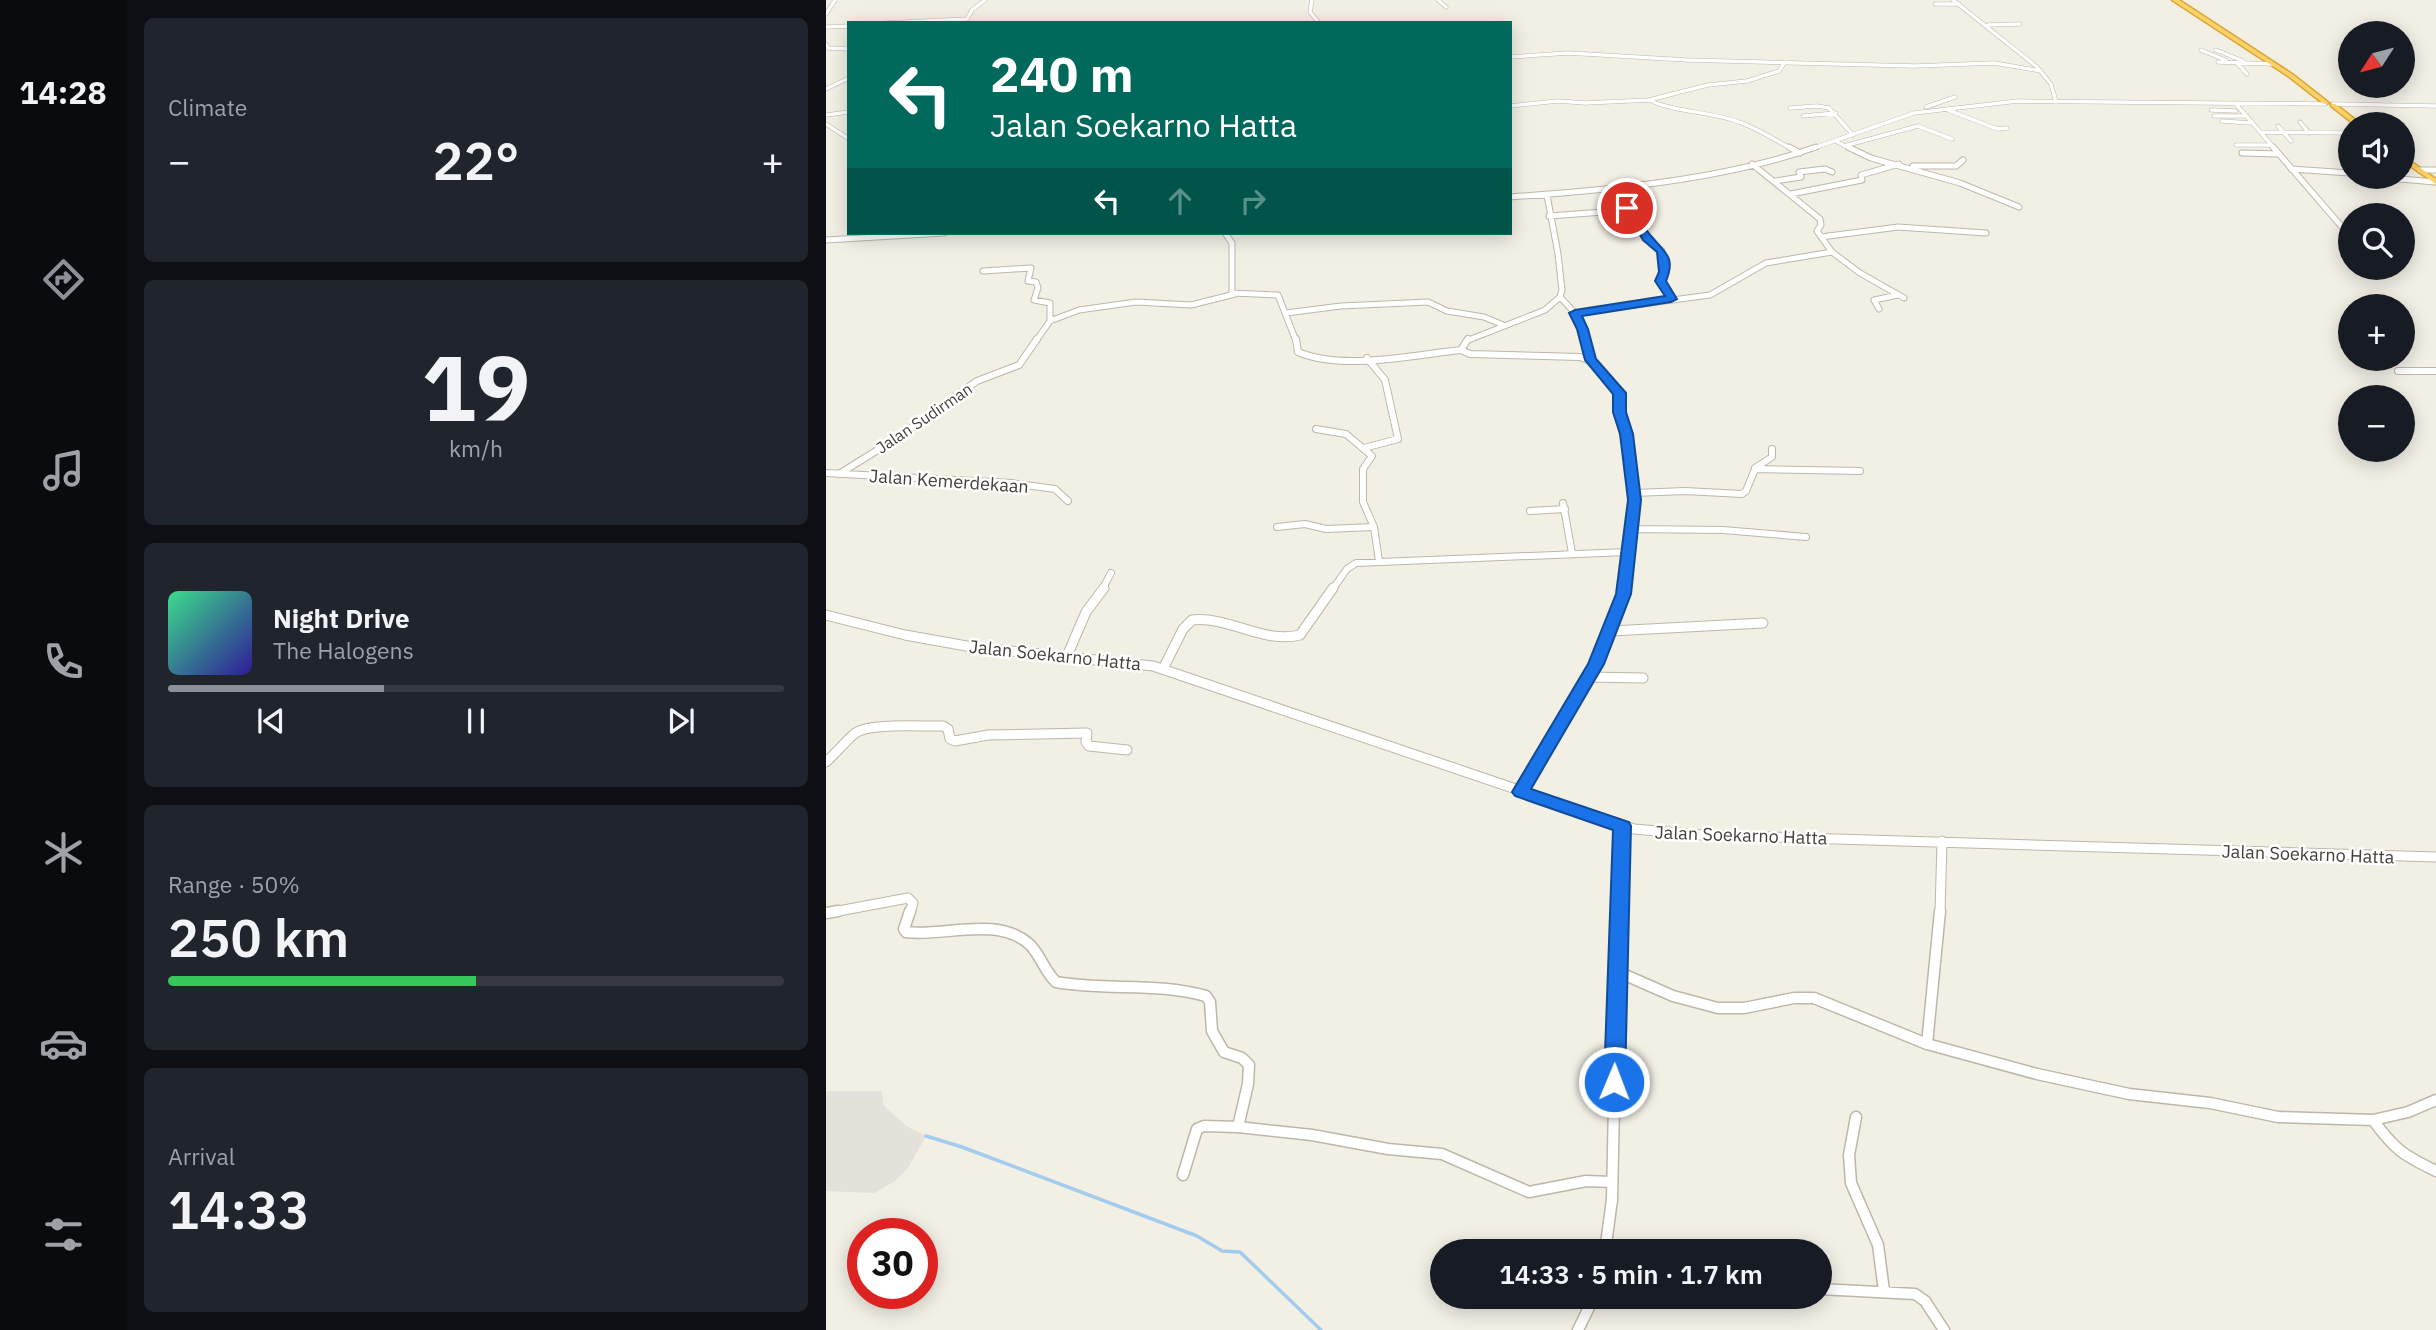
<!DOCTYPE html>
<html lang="en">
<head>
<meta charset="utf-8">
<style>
	:root { --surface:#171b24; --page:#20242c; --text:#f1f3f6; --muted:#9ea1a6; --line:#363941; --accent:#8c9099 }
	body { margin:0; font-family:"IBM Plex Sans",sans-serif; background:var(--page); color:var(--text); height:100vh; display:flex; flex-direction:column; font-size:26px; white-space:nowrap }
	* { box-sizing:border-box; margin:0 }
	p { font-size:23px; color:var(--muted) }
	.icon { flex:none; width:38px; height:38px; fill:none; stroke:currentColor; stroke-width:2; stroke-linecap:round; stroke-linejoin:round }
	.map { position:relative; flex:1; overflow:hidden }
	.details { display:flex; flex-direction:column; gap:18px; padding:18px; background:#0d0f14; width:700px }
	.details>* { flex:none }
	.top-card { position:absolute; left:21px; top:21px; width:665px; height:214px; border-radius:0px; box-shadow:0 4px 18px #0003; background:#00695c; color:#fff; overflow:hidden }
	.needle { width:46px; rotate:234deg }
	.tools { position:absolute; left:1512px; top:21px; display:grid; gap:14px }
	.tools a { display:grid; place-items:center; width:77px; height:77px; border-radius:50%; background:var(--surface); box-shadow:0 4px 18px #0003; font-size:35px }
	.speed { position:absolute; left:21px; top:1218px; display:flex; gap:14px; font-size:35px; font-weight:700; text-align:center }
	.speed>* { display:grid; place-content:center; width:91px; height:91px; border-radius:50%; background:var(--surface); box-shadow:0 4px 18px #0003; line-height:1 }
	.speed .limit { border:10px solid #d22; background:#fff; color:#111 }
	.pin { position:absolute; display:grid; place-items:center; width:60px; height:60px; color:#fff; margin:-30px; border:4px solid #fff; border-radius:50%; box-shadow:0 2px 7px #0007 }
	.me { position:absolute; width:77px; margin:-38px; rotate:1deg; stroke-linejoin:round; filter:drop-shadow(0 0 5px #0008) }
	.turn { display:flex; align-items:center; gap:24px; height:147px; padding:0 28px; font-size:32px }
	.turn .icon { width:91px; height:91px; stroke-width:2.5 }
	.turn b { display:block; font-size:49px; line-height:60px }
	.lanes { display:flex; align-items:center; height:66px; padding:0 28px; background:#0003; justify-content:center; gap:35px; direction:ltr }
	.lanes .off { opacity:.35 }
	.big { font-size:52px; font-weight:600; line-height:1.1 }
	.details .tile { flex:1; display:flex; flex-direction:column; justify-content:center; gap:10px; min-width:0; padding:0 24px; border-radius:10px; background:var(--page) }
	.details .dial { align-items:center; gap:0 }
	.dial b { font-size:91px; line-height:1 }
	.song { display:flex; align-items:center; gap:21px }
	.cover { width:84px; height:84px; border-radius:10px; background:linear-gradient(135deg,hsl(150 70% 55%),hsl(250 70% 35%)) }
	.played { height:7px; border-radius:4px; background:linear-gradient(90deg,var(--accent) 35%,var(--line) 35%) }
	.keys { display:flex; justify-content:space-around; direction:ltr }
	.heat { display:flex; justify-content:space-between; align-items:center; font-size:38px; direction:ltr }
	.charge { height:10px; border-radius:5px; background:linear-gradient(90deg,#34c759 50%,var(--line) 0) }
	.trip { position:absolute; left:604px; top:1239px; width:402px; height:70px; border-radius:35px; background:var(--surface); box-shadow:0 4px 18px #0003; font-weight:600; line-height:70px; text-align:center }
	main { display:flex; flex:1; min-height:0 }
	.menu { display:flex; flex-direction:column; width:126px; justify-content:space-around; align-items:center; background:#090b0e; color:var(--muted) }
	.menu .icon { width:49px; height:49px }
	.menu .on { color:var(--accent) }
	.menu b { font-size:32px; color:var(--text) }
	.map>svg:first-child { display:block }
	.industrial { fill:#e4e0da }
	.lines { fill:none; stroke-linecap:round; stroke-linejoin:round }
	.stream { stroke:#a2cbee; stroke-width:3.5 }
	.minor-far4-casing { stroke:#beb7a8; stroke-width:4.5 }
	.minor-far3-casing { stroke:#beb7a8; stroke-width:7 }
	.minor-far2-casing { stroke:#beb7a8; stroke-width:8 }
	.minor-far1-casing { stroke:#beb7a8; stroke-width:11 }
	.minor-casing { stroke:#beb7a8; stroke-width:13 }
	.highway-casing { stroke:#daa738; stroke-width:3 }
	.minor-far4 { stroke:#fff; stroke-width:3.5 }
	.minor-far3 { stroke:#fff; stroke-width:5 }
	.minor-far2 { stroke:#fff; stroke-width:6 }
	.minor-far1 { stroke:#fff; stroke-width:9 }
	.minor { stroke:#fff; stroke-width:10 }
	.highway { fill:#fbd268; fill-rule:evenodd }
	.route { fill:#1a73e8; stroke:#114b97; stroke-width:2 }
	.labels { text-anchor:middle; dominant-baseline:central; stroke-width:5; stroke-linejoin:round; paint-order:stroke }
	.far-street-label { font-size:16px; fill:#453f35; stroke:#fff }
	.street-label { font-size:18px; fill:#453f35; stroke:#fff }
</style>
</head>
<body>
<main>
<nav class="menu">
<b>14:28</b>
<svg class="icon on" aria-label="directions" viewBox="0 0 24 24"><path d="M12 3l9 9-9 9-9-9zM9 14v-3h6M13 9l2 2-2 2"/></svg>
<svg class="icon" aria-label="music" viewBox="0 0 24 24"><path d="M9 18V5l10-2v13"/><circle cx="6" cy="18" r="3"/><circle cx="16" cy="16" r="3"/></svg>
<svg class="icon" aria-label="phone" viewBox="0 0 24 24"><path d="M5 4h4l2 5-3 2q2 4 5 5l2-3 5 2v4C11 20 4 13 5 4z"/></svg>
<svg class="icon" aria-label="climate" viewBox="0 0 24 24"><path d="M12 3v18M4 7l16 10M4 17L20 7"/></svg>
<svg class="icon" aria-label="car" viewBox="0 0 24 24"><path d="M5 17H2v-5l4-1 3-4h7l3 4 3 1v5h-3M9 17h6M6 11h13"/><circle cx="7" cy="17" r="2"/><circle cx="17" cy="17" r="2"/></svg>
<svg class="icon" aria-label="filters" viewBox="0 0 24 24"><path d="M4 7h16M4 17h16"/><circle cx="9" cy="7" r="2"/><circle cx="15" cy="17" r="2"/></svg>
</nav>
<section class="details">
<div class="tile"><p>Climate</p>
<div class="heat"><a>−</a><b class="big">22°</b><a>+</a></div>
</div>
<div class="tile dial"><b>19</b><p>km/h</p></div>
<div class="tile">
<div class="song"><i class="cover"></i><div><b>Night Drive</b><p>The Halogens</p></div></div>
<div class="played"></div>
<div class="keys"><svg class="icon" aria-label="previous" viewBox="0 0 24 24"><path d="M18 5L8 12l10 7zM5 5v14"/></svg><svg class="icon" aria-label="pause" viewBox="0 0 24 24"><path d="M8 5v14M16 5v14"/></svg><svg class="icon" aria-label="next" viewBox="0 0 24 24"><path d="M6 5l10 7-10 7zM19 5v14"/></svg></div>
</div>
<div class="tile"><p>Range · 50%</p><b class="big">250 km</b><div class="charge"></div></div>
<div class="tile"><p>Arrival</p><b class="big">14:33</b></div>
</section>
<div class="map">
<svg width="1610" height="1330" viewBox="0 0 1610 1330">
	<rect width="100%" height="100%" fill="#f2efe5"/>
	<path class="industrial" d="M 0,1091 L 56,1091 L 57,1105 L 79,1125 L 100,1136 L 82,1168 L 69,1181 L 48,1193 L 0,1191 Z"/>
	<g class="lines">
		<path class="stream" d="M 100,1136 L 136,1147 L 371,1236 L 396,1251 L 414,1252 L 495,1330"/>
		<defs>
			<path id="minor-far4" d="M 486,0 L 484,12 L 493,23
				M 612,0 L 620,7
				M 1127,0 L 1211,67 L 1225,84 L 1230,102
				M 1109,4 L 1133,4
				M 0,14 L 9,0
				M 60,23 L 141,19 L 146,10 L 159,0
				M 1162,25 L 1194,24
				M 0,27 L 23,26
				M 0,44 L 2,48 L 23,49
				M 1375,50 L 1399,60
				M 1390,50 L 1417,61
				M 684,57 L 742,53 L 861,60 L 1089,66 L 1168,63 L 1215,71
				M 1392,62 L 1446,64
				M 1411,63 L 1421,74
				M 0,89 L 23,78
				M 823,100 C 851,113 883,111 913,122 C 931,128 949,140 966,149
				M 1409,103 L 1449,149
				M 1507,104 L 1610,106
				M 684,106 L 732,101 L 759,103 L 823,100 L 882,85 L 921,81 L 953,71 L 959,62
				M 1100,107 L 1129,97
				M 964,108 L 991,106 L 1003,108 L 1027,135
				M 1122,110 L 1171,129 L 1181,128
				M 1385,110 L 1410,111
				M 0,115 L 23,112
				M 977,116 L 1010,113
				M 1388,116 L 1421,116
				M 1396,121 L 1424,123
				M 1474,122 L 1483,133
				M 0,124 L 23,139
				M 1452,126 L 1465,141
				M 1435,132 L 1524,133
				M 1009,141 L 1026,149
				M 1410,145 L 1445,145
				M 1018,146 L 1092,126 L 1126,139
				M 985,149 L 1088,113 L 1192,101 L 1499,104"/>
			<path id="minor-far3" d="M 963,147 L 974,153
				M 1022,147 L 1045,158 L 1134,183 L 1193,207
				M 1447,147 L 1516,227
				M 1416,153 L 1453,154
				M 1087,166 L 1130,166 L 1137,160
				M 1465,169 L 1524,173
				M 1594,170 L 1610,170
				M 1551,177 L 1609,182
				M 949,181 L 975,177 L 973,172 L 999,169 L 1006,172
				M 965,194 L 1036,180 L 1035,175 L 1073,164
				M 684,197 C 783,190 897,180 990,147
				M 723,216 L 805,210 L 821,238 L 836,251 L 839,272 L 835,281 L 845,299
				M 399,233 L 406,243 L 406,293 L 452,295 L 470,341
				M 995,237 L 1072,227 L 1160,233
				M 0,240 L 118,233
				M 1006,252 L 1034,273 L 1078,298
				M 157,271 L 205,268 L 202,281 L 210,282 L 212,288 L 208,300 L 224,303 L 224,321
				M 734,297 L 749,313 L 884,295 L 940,263 L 1006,252 L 991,231 L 995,225 L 994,219 L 926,164
				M 1053,309 L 1048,300 L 1072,295
				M 460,313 L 515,306 L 602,302 L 621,311 L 658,317 L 677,325
				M 749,313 L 760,341
				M 210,341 L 224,321 L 253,310 L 310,302 L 365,305 L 409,294
				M 640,341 L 719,310 L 734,297 L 736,290 L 732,254 L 721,195"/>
			<path id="minor-far2" d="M 470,339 L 472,352 C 516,371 587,355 635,350
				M 642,339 L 635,350 L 644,354 L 754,357 L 770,363 L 789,385 L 794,396 L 794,416 L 803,449 L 806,479 L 806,509 L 798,590
				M 760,339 L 765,360
				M 1572,371 L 1610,371
				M 490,429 L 520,434 L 546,456 L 537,469 L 537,502 L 548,527 L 553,561
				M 538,448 L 572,439 L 559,380 L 541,358
				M 929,468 L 946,457 L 946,449
				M 0,473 L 185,483 L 229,489 L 242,501
				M 13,474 L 71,438 L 151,381 L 193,365 L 211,339
				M 808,493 L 859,491 L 916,494 L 920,491 L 929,469 L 1034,471
				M 737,503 L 746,553
				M 704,511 L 739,509
				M 451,527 L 479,524 L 500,529 L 548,527
				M 805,529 L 897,530 L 980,537
				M 276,590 L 285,573
				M 506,590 L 521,569 L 530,563 L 801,552"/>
			<path id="minor-far1" d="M 0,615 L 79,635 L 146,647 L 327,666 L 808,829 L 876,835 L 1610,857
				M 785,631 L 937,623
				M 241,656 L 260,612 L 278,588
				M 337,669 L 357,629 L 366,620 C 404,616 436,644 474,635 L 507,588
				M 763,677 L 817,678
				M 0,762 C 10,753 18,743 28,734 C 42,722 97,727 117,726 L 122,729 L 124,739 L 129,741 L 162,735 L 261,733 L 260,742 L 263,746 L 301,750
				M 695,792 C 734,728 782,663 798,588
				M 2,913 L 82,898 L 87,903 L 84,913
				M 792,913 L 796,826
				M 1114,913 L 1116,841"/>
			<path id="minor" d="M 84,911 L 78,929 L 80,932 C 117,937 170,916 202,943 C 214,953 218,971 230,982 C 280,991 331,982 380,996 L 384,1002 L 386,1031 L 398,1052 L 416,1058 L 423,1065 L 422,1084 L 412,1127 L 486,1135 L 562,1149 L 616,1154 L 703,1192 L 760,1181 L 786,1182
				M 1114,911 L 1101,1044 L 1211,1074 L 1303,1094 L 1384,1103 L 1452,1117 L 1547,1120 L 1582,1112 L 1610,1100
				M 0,913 L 12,911
				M 790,971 L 847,996 L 892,1008 L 918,1008 L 968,998 L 988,998 L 1101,1044
				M 1030,1117 L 1023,1155 L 1025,1183 L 1052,1245 L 1058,1291
				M 1547,1120 C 1569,1150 1577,1155 1610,1171
				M 357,1175 L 371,1129 L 378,1126 L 412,1127
				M 780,1248 L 792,1251
				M 779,1251 L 786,1200 L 792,911
				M 994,1289 L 1089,1294 L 1099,1301 L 1118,1330
				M 752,1330 L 768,1297"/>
			<path id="highway" d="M 1346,0 L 1353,0 L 1466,74 L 1503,103 L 1498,104 L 1462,76 Z
				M 1505,104 L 1509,104 L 1535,124 L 1528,124 L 1505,106 Z
				M 1577,156 L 1610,179 L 1610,184 L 1577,161 Z"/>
		</defs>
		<use href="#minor-far4" class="minor-far4-casing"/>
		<use href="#minor-far3" class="minor-far3-casing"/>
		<use href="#minor-far2" class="minor-far2-casing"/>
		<use href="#minor-far1" class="minor-far1-casing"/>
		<use href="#minor" class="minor-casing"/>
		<use href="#highway" class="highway-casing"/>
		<use href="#minor-far4" class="minor-far4"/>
		<use href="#minor-far3" class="minor-far3"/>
		<use href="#minor-far2" class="minor-far2"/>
		<use href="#minor-far1" class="minor-far1"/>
		<use href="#minor" class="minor"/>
		<use href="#highway" class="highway"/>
	</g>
	<path class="route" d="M 801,205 L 808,208 C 814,217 818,229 826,237 C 839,253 850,257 840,281 L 851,299 L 845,302 L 756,316 L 762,329 L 770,359 L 800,393 L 800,412 L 807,434 L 815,500 L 805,594 L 778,664 L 705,789 L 803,822 L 805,826 L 799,1082 L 796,1088 L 788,1091 L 781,1088 L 778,1082 L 787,830 L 689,796 L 686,792 L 762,664 L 790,594 L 802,500 L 794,434 L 787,412 L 787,394 L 759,360 L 751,329 L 743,313 L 749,310 L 839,296 L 829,281 L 833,272 L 831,252 L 817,240 L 801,212 L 796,208 Z"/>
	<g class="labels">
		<g class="far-street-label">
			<text transform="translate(98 418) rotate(-34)">Jalan Sudirman</text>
		</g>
		<g class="street-label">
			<text transform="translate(123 481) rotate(4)">Jalan Kemerdekaan</text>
			<text transform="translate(229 655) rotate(6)">Jalan Soekarno Hatta</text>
			<text transform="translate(915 835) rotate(2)">Jalan Soekarno Hatta</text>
			<text transform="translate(1482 854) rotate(2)">Jalan Soekarno Hatta</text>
		</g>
	</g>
</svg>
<div class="tools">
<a><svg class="needle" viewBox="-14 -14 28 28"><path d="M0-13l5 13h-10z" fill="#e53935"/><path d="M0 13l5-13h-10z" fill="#9ea1a6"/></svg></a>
<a><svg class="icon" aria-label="sound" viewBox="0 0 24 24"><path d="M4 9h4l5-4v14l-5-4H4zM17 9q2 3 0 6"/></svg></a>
<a><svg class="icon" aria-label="search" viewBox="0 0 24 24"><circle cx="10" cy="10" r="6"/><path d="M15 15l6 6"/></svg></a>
<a>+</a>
<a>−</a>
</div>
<div class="speed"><div class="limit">30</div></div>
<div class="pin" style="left:801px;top:208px;background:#d93025"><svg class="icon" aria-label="arrive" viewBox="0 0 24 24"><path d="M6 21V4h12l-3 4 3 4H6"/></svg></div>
<svg class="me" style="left:788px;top:1082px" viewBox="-20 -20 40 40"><circle r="17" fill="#1a73e8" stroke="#fff" stroke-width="3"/><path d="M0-11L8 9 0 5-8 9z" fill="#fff"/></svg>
<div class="trip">14:33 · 5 min · 1.7 km</div>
<div class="top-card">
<div class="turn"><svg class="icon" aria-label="left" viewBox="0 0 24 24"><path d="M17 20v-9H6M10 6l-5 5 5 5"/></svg><div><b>240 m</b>Jalan Soekarno Hatta</div></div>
<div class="lanes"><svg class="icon" aria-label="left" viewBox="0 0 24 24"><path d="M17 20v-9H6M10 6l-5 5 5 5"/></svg><svg class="icon off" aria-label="ahead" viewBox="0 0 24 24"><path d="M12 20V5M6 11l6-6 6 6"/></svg><svg class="icon off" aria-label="right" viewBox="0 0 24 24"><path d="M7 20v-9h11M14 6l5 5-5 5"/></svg></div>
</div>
</div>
</main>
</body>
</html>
